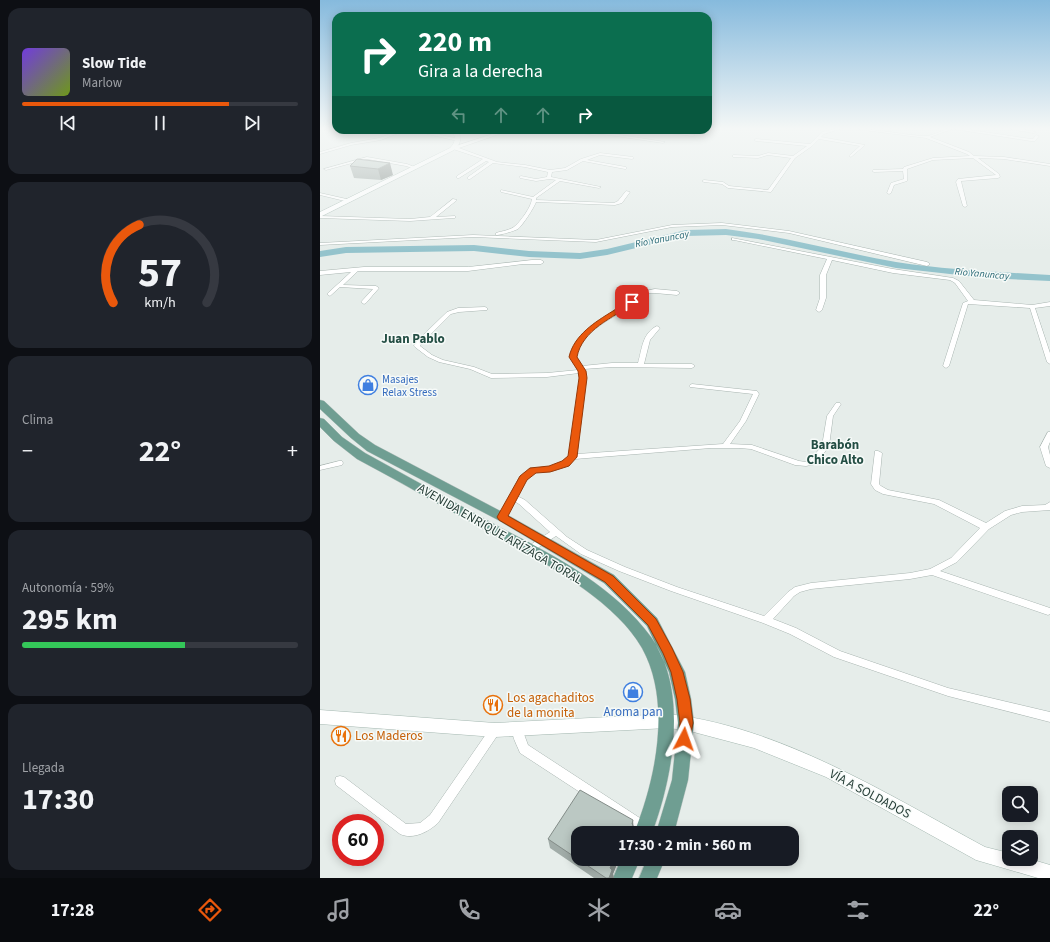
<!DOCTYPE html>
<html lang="es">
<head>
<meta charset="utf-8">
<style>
	:root { --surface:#171b24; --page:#20242c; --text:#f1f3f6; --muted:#9ea1a6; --line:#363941; --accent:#ea580c }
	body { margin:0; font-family:"Source Sans 3",sans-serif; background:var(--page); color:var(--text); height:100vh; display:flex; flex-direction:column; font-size:15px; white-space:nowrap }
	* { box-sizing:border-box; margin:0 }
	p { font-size:13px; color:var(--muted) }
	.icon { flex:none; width:22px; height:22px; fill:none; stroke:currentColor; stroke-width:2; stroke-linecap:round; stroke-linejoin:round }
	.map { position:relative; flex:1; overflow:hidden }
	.drawer { display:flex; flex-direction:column; gap:8px; padding:8px; background:#0d0f14; width:320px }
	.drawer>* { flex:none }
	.hud { position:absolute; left:12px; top:12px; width:380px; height:122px; border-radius:12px; box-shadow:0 2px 10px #0003; background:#0b6e4f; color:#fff; overflow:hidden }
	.fabs { position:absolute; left:682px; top:786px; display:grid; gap:8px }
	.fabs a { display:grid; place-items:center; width:36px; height:36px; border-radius:8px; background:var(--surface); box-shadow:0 2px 10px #0003; font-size:20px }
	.speed { position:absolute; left:12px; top:814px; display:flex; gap:8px; font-size:20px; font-weight:700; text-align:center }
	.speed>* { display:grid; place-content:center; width:52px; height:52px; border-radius:50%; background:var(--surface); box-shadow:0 2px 10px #0003; line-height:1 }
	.speed .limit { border:6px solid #d22; background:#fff; color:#111 }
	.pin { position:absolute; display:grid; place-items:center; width:34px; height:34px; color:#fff; margin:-17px; border-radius:8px; box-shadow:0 2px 6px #0006 }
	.me { position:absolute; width:44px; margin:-22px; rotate:4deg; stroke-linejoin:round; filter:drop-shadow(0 0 3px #0008) }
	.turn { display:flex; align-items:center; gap:14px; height:84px; padding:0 20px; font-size:18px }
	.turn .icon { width:52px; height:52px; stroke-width:2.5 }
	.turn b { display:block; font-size:28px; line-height:34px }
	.lanes { display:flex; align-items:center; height:38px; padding:0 20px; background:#0003; justify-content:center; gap:20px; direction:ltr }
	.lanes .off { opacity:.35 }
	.big { font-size:30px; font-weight:700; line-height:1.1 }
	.drawer .card { flex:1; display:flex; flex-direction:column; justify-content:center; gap:6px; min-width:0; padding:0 14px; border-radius:12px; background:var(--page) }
	.drawer .dial { align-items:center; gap:0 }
	.dial svg { height:104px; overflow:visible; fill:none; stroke:var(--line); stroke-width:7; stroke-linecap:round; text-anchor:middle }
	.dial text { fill:var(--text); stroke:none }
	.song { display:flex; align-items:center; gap:12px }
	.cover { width:48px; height:48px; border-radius:6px; background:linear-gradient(135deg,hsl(260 70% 55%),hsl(80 70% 35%)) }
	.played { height:4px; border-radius:2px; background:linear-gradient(90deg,var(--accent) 75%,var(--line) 75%) }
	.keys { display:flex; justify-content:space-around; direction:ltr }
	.heat { display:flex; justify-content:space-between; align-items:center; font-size:22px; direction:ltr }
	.charge { height:6px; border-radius:3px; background:linear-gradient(90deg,#34c759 59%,var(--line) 0) }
	.trip { position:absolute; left:251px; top:826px; width:228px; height:40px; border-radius:12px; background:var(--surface); box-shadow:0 2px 10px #0003; font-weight:700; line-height:40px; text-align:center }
	.tabs { display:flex; height:64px; justify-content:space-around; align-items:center; background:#090b0e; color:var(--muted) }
	.tabs .icon { width:28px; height:28px }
	.tabs .active { color:var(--accent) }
	.tabs b { font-size:18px; color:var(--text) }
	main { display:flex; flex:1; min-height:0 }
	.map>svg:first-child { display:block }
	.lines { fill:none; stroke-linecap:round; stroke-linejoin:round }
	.river { fill:#94c3cc; fill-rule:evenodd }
	.street-casing { stroke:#a9b5b1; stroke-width:1 }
	.secondary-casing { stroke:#a5b8b1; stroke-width:1 }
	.primary-casing { stroke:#c2c9c7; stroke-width:1 }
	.street { fill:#fff; fill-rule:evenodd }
	.secondary { fill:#fff; fill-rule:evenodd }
	.primary { fill:#6f9e92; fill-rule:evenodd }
	.wall { fill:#a1aca8 }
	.shaded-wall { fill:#838c88 }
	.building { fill:#bbc8c3; stroke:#838c88 }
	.route { fill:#ea580c; stroke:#983908 }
	.labels { text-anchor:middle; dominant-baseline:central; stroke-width:3; stroke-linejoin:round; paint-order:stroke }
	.far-water-label { font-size:10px; font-style:italic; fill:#266774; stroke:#f6faf8 }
	.shop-label { font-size:11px; fill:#366cbe; stroke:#f6faf8; text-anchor:start }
	.quarter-label { font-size:13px; font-weight:bold; fill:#244e44; stroke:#f6faf8 }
	.near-street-label { font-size:13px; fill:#263e37; stroke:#f6faf8 }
	.near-food-label { font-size:13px; fill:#c56008; stroke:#f6faf8; text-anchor:start }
	.near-shop-label { font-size:13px; fill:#366cbe; stroke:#f6faf8 }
</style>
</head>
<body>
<main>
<section class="drawer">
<div class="card">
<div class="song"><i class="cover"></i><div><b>Slow Tide</b><p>Marlow</p></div></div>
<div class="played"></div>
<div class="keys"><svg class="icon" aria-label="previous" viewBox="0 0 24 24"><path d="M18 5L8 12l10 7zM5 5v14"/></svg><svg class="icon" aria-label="pause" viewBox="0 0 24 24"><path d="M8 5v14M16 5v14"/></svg><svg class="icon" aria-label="next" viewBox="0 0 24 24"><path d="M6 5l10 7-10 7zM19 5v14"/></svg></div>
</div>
<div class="card dial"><svg viewBox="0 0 100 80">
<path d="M14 69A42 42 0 1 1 86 69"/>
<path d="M14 69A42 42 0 0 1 34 9" stroke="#ea580c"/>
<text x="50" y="56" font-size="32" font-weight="700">57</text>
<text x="50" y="72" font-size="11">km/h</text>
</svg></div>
<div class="card"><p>Clima</p>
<div class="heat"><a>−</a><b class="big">22°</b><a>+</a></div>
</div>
<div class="card"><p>Autonomía · 59%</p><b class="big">295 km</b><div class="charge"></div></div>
<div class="card"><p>Llegada</p><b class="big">17:30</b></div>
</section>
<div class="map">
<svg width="730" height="878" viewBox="0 0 730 878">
	<rect width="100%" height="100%" fill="#e6edea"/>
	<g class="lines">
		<path class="river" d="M 406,229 C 463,236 519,252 576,262 C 627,270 679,272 730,275 L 730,281 L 666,278 L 576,268 L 438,239 L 406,235 L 366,236 L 287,255 L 260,259 L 209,257 L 154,251 L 26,253 L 0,257 L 0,251 L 26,247 L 154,245 L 209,251 L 260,253 L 287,249 L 366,230 Z"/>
		<defs>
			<path id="street" d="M 514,129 L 520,129 L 504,134 L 501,137 L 545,145 L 531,157 L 529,156 L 530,155 L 540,146 L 499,139 L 492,146 L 475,158 L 451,192 L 408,188 L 402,184 L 384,182 L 382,181 L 384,180 L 403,182 L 409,186 L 448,190 L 471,158 L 448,155 L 438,158 L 414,157 L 413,157 L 413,155 L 438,156 L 448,153 L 473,156 L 487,146 L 436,141 L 434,140 L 436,139 L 490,144 L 502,132 Z
				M 536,129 C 559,129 582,135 605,136 C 614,136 622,129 632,129 L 610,137 L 649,152 L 654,156 L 684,157 L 730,164 L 730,166 L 684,159 L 658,158 L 679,174 L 680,177 L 678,178 L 641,181 L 647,206 L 645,207 L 643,206 L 636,182 L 638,179 L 676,175 L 653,158 L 613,160 L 587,169 L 587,181 L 574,185 L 571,193 L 569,194 L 567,193 L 571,183 L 584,179 L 583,171 L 554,172 L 552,171 L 553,170 L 583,169 L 584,167 L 613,158 L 650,156 L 647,154 L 606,138 Z
				M 634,129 L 644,129 L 711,139 L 713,139 L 716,135 L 719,136 L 715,141 L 711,141 Z
				M 690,129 L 700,129 L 716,132 L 714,133 Z
				M 81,130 L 86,130 L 61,140 L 31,145 L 0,154 L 0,152 L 31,143 L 59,138 Z
				M 185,130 L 191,130 L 139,148 L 177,162 L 205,165 L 230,170 L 245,168 L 261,159 L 280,153 L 313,157 L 314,158 L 312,159 L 280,155 L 267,160 L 306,167 L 306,169 L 305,169 L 263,161 L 247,170 L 232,172 L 231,177 L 281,187 L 279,188 L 240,181 L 216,198 L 216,200 L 294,203 L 298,201 L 306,191 L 310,192 L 302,203 L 295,205 L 216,202 C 214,208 202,226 198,229 C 194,231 181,235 176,235 L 176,233 C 182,231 191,230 195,226 C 201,221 211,207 212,199 L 181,192 L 181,190 L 213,197 L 236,180 L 230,179 L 216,181 L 200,178 L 199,177 L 201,176 L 216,179 L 227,177 L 228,172 L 205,167 L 173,163 L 150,179 L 148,179 L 148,177 L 169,162 L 166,161 L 139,178 L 137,178 L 137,176 L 163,159 L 133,149 L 133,147 Z
				M 247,130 L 256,130 L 273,133 L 287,131 L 288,133 L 345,142 L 343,143 L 282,134 L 273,135 Z
				M 326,130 L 338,130 L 375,135 L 373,136 Z
				M 108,132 L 139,139 L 140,140 L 138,141 L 107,134 L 107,132 Z
				M 47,157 L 87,164 L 97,168 L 95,169 L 86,166 L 47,159 L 6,170 L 4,169 Z
				M 0,193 L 31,200 L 31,201 L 29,202 L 0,195 Z
				M 133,199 L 137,200 L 116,217 L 135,216 L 135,218 L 133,218 L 90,221 L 0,218 L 0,216 L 90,219 L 110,217 Z
				M 402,223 L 469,231 L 607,262 L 610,264 L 607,266 L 469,233 L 402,225 L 352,227 L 276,242 L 153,237 L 0,245 L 0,243 L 153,235 L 276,240 L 352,225 Z
				M 412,238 L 573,269 L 633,278 L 639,281 L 654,300 L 712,305 L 730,302 L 730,306 L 715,308 L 730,353 L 730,364 L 727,362 L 710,308 L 648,304 L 629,366 L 626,368 L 623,366 L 643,303 L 648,301 L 635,283 L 630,280 L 573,273 L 512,260 L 506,275 L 506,298 L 502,310 L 499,312 L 496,310 L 500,298 L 500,275 L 507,259 L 414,240 L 412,240 Z
				M 212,260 L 221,260 L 224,262 L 221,264 L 203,264 L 148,271 L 38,271 L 23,285 L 56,286 L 59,288 L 46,303 L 44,304 L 41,302 L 53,289 L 20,287 L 10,296 L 7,294 L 31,272 L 0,275 L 0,271 L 44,267 L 148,267 Z
				M 335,289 L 357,291 L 360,293 L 357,295 L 335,293 L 329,293 C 321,299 314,305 306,309 C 284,323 264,331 256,357 L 262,366 L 292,363 L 318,363 C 322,350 322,333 337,326 L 340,328 L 330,340 L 324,364 L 372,364 L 375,366 L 372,368 L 292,367 L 264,369 L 266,378 L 257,454 L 403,444 L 420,421 L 433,394 L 370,387 L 369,386 L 370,385 L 372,384 L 437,391 L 439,394 L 426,421 L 410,444 L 432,445 L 479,461 L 486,462 L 490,460 L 502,446 L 507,416 L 516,403 L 520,403 L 521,404 L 513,416 L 509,446 L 496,464 L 486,466 L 475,465 L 431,449 L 419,448 L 391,448 L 255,459 L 248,466 L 233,471 L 215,472 L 206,480 L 197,496 L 205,500 L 247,537 L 267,550 L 305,567 L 357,587 L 444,616 L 468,592 L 475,587 L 491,583 L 590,573 L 610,569 L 631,558 L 660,528 L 614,504 L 563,494 L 555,490 L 551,484 L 555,451 L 558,451 L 562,453 L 559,484 L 561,486 L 568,490 L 619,500 L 666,523 L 685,511 L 702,506 L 725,505 L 730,502 L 730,510 L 702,512 L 691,515 L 669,529 L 637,562 L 620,571 L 730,608 L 730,614 L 728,615 L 612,575 L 590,579 L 491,589 L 480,592 L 474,596 L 453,619 L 476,628 L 520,651 L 628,688 L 730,712 L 730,722 L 628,696 L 514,657 L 470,634 L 443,623 L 351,591 L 299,571 L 261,554 L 236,536 L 213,551 L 210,552 L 207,551 L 206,549 L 207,547 L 230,532 L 199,504 L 194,501 L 185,519 L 179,519 L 178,517 L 200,476 L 210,468 L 230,467 L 242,462 L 250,456 L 260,378 L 259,373 L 227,377 L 171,378 L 150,369 L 119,362 L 108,357 L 95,347 L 94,346 L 95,343 L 127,312 L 138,308 L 165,307 L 167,308 L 167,310 L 139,312 L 131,314 L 101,344 L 100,346 L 112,355 L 123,360 L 154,367 L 172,374 L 227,373 L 258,370 L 250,357 L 253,348 L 257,340 L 271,326 L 305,305 L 325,291 Z
				M 728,432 L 730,432 L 730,442 L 728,447 L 730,455 L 730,468 L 726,466 L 720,447 Z
				M 19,461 L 22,461 L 23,463 L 22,465 L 0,470 L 0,466 Z
				M 197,724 L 201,726 L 208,745 L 329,824 L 331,828 L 329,832 L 327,833 L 321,832 L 200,753 C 197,745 190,734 193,726 Z
				M 175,725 L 179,727 L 180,730 L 179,733 L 118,823 C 108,832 93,840 80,834 L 16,785 L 15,781 L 16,777 L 20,776 L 24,777 L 86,824 L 100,823 L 110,815 L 171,727 Z"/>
			<path id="secondary" d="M 132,130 L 138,130 C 142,139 141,143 134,150 L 0,217 L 0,212 L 130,148 C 136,142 136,137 132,130 Z
				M 0,710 L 175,723 L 347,714 C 459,726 567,794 665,847 L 689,853 L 689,859 L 710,859 L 730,865 L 730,878 L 718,878 L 656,860 L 506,777 L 434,748 L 366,730 L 347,728 L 175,737 L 0,724 Z"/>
			<path id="primary" d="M 0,400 L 4,401 L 39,434 L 55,445 L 186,514 L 294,575 L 337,618 L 365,672 L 371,699 L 374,723 L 368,780 L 354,833 L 336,833 L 352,780 L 358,723 L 355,699 L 349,672 L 327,626 L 284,583 L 178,520 L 47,451 L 31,438 L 0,409 Z
				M 0,418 L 4,419 L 22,437 L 45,453 C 91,478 137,504 183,529 C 237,557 294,587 331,637 C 369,690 353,777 332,833 L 314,833 C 336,779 352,702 322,648 C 292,595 208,554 156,525 C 116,503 77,480 37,459 L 14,441 L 0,427 Z
				M 301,859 L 320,859 L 312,878 L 293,878 Z
				M 327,859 L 345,859 L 337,878 L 319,878 Z"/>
		</defs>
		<use href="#street" class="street-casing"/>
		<use href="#secondary" class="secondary-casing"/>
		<use href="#primary" class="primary-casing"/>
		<use href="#street" class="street"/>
		<use href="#secondary" class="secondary"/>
		<use href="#primary" class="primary"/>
	</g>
	<path class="wall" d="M 37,159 L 73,175 L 61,180 L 34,178 L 30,166 Z
		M 313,820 L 313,825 L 258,859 L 299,859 L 293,874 L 294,878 L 274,878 L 230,848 L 228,839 Z"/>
	<path class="shaded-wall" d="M 70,163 L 73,175 L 61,180 L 58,169 Z
		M 313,820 L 314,833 L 310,833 L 312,824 Z
		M 294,859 L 299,859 L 293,874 L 294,878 L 289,878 L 290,868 Z"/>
	<path class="building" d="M 37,159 L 70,163 L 58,169 L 30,166 Z
		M 260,790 L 313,820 L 312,824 L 313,825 L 310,833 L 258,833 L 258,859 L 294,859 L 290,868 L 292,870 L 289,878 L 286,878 L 228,839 Z"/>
	<linearGradient id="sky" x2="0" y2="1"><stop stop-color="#86badd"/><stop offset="0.51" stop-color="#f4f7f6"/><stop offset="1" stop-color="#f4f7f6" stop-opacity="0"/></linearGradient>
	<rect width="730" height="252" fill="url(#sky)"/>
	<path class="route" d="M 312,300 L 315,302 L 314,304 C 293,317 262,330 257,357 L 266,371 L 267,378 L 257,457 L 249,466 L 230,472 L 216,473 L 207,480 L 188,516 L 293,576 L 336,619 L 352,648 L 363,672 L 370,699 L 373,723 L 369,744 L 364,746 L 360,744 L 358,739 L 360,723 L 357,699 L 351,672 L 343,653 L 328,625 L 285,582 L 179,520 L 177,517 L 200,476 L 210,468 L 229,466 L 242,461 L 248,456 L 259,378 L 258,371 L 249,357 C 254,335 275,322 293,311 C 299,307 305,302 312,300 Z"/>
	<defs>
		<symbol id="shop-ring" viewBox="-11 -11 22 22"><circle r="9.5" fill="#f6faf8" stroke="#3f7fe0" stroke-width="1.5"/><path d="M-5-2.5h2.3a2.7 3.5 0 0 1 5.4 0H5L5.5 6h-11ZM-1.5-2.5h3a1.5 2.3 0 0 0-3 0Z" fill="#3f7fe0"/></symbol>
		<symbol id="restaurant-ring" viewBox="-11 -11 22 22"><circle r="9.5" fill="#f6faf8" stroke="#e8710a" stroke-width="1.5"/><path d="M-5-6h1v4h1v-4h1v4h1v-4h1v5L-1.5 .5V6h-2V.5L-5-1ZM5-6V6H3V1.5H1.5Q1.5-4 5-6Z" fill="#e8710a"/></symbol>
	</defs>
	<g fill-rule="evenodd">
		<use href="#shop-ring" x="37" y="374" width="22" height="22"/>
		<use href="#shop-ring" x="302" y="681" width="22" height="22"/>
		<use href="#restaurant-ring" x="162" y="694" width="22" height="22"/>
		<use href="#restaurant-ring" x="10" y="725" width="22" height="22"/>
	</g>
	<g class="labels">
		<g class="far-water-label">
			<text transform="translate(342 239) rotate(-11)">Río Yanuncay</text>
			<text transform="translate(662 274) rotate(5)">Río Yanuncay</text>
		</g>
		<g class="shop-label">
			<text x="62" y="379">Masajes<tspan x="62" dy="13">Relax Stress</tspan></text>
		</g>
		<g class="quarter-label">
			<text x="93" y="339">Juan Pablo</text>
			<text x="515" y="445">Barabón<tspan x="515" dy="15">Chico Alto</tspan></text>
		</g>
		<g class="near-street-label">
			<text transform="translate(180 534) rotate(30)">AVENIDA ENRIQUE ARÍZAGA TORAL</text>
			<text transform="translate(550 794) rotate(28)">VÍA A SOLDADOS</text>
		</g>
		<g class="near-food-label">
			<text x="187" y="698">Los agachaditos<tspan x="187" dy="15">de la monita</tspan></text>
			<text x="35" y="736">Los Maderos</text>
		</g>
		<g class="near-shop-label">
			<text x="313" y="712">Aroma pan</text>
		</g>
	</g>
</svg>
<div class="fabs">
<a><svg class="icon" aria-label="search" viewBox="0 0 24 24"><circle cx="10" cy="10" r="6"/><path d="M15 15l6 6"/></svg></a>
<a><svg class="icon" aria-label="layers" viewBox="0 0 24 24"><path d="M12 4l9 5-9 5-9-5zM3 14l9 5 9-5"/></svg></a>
</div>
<div class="speed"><div class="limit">60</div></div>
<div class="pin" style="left:312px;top:302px;background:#d93025"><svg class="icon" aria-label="arrive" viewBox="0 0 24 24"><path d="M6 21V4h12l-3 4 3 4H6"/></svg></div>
<svg class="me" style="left:364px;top:739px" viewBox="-20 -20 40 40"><path d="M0-17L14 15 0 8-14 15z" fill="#ea580c" stroke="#fff" stroke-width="4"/></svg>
<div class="trip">17:30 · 2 min · 560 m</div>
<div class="hud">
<div class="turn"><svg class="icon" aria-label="right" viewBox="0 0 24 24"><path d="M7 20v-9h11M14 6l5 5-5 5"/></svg><div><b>220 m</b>Gira a la derecha</div></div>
<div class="lanes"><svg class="icon off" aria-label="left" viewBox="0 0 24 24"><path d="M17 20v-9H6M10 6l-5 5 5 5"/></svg><svg class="icon off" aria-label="ahead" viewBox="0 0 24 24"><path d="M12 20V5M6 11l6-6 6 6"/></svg><svg class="icon off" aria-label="ahead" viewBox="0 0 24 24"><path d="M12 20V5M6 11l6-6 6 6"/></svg><svg class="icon" aria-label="right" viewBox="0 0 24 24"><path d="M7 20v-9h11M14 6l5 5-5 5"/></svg></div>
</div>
</div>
</main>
<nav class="tabs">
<b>17:28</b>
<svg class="icon active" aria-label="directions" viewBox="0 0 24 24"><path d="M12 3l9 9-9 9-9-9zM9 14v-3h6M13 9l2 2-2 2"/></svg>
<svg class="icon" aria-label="music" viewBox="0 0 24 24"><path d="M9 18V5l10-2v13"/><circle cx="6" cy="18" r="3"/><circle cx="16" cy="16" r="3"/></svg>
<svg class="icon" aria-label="phone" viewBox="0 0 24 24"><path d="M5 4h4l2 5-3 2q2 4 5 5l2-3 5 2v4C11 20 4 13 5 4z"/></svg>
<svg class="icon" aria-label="climate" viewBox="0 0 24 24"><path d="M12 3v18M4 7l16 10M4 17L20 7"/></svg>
<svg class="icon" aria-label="car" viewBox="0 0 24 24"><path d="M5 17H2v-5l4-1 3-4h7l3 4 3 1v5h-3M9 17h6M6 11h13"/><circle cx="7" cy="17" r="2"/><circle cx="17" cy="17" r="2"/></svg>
<svg class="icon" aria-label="filters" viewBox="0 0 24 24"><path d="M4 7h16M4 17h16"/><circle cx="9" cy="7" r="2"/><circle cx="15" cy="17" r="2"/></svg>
<b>22°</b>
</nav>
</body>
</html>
